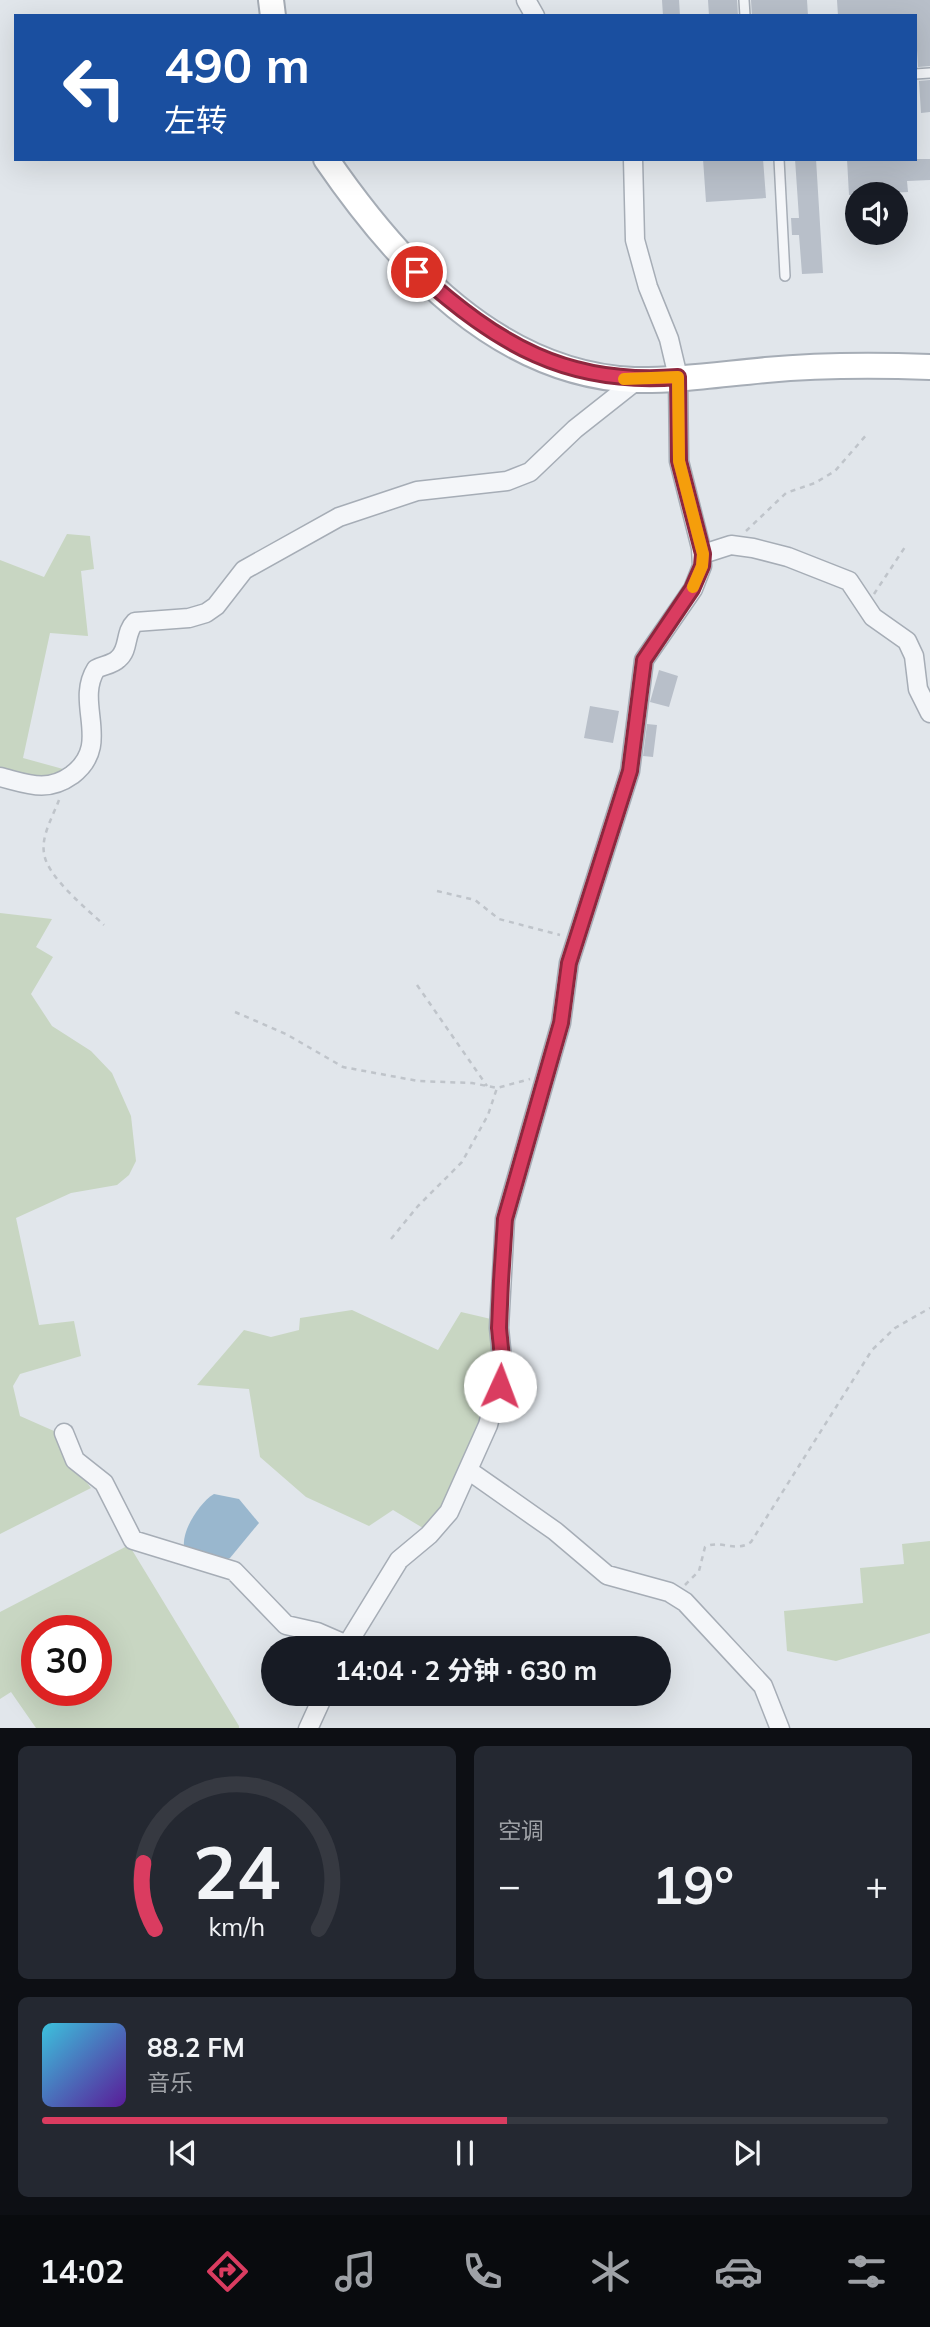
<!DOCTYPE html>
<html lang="zh">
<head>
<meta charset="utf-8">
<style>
	:root { --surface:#171b24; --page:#242831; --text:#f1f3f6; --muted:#9ea1a6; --line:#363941; --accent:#da3c60 }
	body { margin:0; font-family:Mulish,"Noto Sans SC",sans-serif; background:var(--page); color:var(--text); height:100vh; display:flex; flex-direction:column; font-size:26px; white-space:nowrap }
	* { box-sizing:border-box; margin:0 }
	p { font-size:23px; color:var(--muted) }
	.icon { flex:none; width:38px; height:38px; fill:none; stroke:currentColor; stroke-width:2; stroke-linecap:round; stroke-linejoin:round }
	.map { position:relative; height:1728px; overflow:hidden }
	.sheet { display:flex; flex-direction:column; gap:18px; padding:18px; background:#0d0f14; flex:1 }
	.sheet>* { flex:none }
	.hud { position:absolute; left:14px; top:14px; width:903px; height:147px; border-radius:0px; box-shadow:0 7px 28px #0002; background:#1a4fa0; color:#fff; overflow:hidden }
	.controls { position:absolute; left:845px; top:182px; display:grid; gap:14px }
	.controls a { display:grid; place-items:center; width:63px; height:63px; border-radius:50%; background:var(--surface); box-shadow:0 7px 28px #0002; font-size:35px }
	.speed { position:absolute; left:21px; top:1615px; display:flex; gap:14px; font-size:35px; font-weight:700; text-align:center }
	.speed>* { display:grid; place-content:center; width:91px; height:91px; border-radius:50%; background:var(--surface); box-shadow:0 7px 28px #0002; line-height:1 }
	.speed .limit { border:10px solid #d22; background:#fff; color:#111 }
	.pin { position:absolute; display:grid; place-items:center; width:60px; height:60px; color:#fff; margin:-30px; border:4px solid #fff; border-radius:50%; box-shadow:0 2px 7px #0007 }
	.me { position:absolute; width:77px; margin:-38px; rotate:2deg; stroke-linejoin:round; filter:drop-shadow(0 0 5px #0008) }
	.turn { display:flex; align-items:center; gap:24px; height:147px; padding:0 35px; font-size:32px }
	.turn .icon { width:91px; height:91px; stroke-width:2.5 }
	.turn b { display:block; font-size:49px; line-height:60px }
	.big { font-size:52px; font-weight:700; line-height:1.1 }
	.sheet .widget { flex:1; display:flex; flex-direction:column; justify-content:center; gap:10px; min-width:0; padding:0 24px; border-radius:10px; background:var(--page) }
	.sheet .dial { align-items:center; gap:0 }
	.dial svg { height:182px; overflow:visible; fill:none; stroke:var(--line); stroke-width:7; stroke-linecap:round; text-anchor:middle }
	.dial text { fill:var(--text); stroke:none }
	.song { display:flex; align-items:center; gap:21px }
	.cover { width:84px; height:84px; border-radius:10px; background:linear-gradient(135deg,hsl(190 70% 55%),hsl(270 70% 35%)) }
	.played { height:7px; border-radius:4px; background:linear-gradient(90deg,var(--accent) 55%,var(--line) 55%) }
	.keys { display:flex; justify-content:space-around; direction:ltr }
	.heat { display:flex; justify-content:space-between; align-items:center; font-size:38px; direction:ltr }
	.sheet .tiles { flex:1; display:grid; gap:18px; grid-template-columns:1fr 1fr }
	.widget:last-child { grid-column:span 2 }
	.trip { position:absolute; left:261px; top:1636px; width:410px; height:70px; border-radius:35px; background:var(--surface); box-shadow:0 7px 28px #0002; font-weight:700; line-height:70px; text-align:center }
	.dock { display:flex; height:112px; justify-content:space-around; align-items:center; background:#090b0e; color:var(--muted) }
	.dock .icon { width:49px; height:49px }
	.dock .on { color:var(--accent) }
	.dock b { font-size:32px; color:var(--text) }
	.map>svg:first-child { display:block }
	.green { fill:#c8d6c2; fill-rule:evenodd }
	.water { fill:#99b7ce }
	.building { fill:#b8bfc9 }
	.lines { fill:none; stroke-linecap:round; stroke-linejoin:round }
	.lane-casing { stroke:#a6adb6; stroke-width:12 }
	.street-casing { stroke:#a6adb6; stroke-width:21 }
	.secondary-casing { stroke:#a6adb6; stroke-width:28 }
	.path { stroke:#bfc4ca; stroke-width:2.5; stroke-dasharray:5 5; stroke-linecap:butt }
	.lane { stroke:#f4f6f9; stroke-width:9 }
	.street { stroke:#f4f6f9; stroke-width:18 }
	.secondary { stroke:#fff; stroke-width:24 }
	.route-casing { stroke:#8e273e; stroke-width:18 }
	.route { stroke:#da3c60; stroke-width:12 }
	.slow { stroke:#f59e0b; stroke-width:12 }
</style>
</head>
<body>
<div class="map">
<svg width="930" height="1729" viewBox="0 0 930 1729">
	<rect width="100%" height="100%" fill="#e1e6eb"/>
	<path class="green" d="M 67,534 L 90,536 L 94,569 L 81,571 L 88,636 L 50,633 L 23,758 L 63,769 L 51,780 L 0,772 L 0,560 L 44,577 Z
		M 0,913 L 52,919 L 36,947 L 53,957 L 31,994 L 52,1026 L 91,1051 L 112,1073 L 131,1116 L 136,1161 L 129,1175 L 117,1185 L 71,1193 L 16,1218 L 39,1325 L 74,1321 L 81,1356 L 20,1374 L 13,1386 L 20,1416 L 54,1431 L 60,1447 L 91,1488 L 0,1534 Z
		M 352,1310 L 438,1350 L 461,1312 L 491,1319 L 495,1350 L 492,1389 L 449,1499 L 423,1528 L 393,1510 L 369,1526 L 306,1497 L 260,1457 L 249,1389 L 197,1385 L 244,1330 L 271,1337 L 299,1330 L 300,1318 Z
		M 930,1541 L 930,1633 L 836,1661 L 787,1651 L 784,1611 L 863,1603 L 860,1568 L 904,1564 L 902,1544 Z
		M 129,1545 L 239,1726 L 239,1728 L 36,1728 L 11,1692 L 0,1699 L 0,1612 ZM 37,1631 L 96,1631 L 96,1690 L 37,1690 Z"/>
	<path class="water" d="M 214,1494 L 239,1499 L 259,1523 L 230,1558 L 225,1560 L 184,1546 C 182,1530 200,1502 214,1494 Z"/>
	<path class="building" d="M 662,0 L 679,0 L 680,16 L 663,16 Z
		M 708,0 L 737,0 L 738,16 L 709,16 Z
		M 751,0 L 807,0 L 808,16 L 752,16 Z
		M 837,0 L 930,0 L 930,66 L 918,67 L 915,16 L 838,16 Z
		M 930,80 L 930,112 L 921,113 L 919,81 Z
		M 703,159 L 763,159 L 766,198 L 706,202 Z
		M 795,159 L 816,159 L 823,273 L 802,274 L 799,235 L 792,235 L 791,218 L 799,218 Z
		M 847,159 L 930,159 L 930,180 L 907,181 L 908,192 L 849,195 Z
		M 659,670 L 678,676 L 669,707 L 650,702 Z
		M 590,706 L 619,711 L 613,743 L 584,738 Z
		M 647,724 L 657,725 L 653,757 L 643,756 Z"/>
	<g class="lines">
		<defs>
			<path id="lane" d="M 744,0 L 745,16
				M 915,74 L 930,73
				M 779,159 L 785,276"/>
			<path id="street" d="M 526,0 L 535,16
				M 703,554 L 731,545 L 753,548 L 788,557 L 849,581 L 873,617 L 907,641 L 914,656 L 918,689 L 930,713
				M 0,777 C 28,784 47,793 72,775 C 113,744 74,704 96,669 C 103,665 112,665 118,659 C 130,649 124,633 135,622 L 189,618 L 206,613 L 216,606 L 244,570 L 339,517 L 417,491 L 507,481 L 530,472 L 575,429 L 637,380
				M 64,1433 L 75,1460 L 104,1483 L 133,1540 L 234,1571 L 286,1625 L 317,1632 L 347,1645
				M 468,1470 L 555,1531 L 607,1575 L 669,1592 L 685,1602 L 763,1686 L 780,1729
				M 345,1648 L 399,1560 L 429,1535 L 449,1512 L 488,1425 L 503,1368 L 499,1328 L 505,1219 L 561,1023 L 569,963 L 630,771 L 644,660 L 693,589 L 702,566 L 701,548 L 679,461 L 678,377 L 669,339 L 648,287 L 635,240 L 633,159
				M 308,1729 L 324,1694"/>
			<path id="secondary" d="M 271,0 L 273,16
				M 326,159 C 398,264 498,374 634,380 C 677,381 722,374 766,370 C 821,365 875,365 930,367"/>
		</defs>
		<use href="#lane" class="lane-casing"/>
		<use href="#street" class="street-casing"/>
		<use href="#secondary" class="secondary-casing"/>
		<path class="path" d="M 746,531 L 786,493 L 815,483 L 835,471 L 868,433
			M 874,594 L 905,547
			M 59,800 C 53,816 41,836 44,853 C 46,876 88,910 104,925
			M 437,891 L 475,900 L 499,919 L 560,935
			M 417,985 L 487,1086
			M 235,1012 L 286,1034 L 343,1067 L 418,1081 L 472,1083 L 497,1088 L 530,1079
			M 391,1239 L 418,1206 L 462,1162 L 488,1115 L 497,1088
			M 685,1585 L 699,1571 L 705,1547 C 720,1539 736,1553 751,1542 L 872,1350 L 895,1328 L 930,1308"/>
		<use href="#lane" class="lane"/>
		<use href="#street" class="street"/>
		<use href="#secondary" class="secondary"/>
	</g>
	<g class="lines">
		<defs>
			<path id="route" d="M 417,272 C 498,344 566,386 678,377 L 679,461 L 703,554 L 702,566 L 692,589 L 644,660 L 630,771 L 569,963 L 561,1023 L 505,1219 L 501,1281 L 499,1328 L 503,1368 L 500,1386"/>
		</defs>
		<use href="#route" class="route-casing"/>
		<use href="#route" class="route"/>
		<path class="slow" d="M 624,379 L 678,377 L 679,461 L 703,554 L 702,566 L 693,587"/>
	</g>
</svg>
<div class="controls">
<a><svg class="icon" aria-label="sound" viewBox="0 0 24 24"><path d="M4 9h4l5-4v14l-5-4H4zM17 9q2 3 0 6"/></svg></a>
</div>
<div class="speed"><div class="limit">30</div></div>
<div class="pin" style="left:417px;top:272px;background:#d93025"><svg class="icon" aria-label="arrive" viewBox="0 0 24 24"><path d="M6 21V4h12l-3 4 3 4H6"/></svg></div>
<svg class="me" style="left:500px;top:1386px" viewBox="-20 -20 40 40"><circle r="19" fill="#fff"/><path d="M0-13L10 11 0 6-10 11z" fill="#da3c60"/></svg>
<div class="trip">14:04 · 2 分钟 · 630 m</div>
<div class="hud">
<div class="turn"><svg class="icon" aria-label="left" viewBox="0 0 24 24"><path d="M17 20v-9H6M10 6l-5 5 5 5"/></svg><div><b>490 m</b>左转</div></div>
</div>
</div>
<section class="sheet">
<div class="tiles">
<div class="widget dial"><svg viewBox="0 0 100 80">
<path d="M14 69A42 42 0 1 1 86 69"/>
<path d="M14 69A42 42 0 0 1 9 40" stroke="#da3c60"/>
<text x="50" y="56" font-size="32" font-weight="700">24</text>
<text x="50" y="72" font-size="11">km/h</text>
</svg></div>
<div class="widget"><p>空调</p>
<div class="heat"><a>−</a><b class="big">19°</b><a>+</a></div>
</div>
<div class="widget">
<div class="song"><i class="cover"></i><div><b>88.2 FM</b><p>音乐</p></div></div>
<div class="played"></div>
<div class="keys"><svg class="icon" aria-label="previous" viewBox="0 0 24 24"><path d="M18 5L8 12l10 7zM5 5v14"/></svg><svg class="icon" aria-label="pause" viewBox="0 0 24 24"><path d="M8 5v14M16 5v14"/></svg><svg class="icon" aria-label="next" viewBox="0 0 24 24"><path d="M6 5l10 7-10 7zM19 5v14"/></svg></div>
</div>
</div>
</section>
<nav class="dock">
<b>14:02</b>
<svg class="icon on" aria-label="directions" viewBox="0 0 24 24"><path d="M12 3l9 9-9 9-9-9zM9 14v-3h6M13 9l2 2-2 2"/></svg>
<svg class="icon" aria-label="music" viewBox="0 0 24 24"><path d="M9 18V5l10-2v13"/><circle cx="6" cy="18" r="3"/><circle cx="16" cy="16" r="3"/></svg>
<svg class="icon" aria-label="phone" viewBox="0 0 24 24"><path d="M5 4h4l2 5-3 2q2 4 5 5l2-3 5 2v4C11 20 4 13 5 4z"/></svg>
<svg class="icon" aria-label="climate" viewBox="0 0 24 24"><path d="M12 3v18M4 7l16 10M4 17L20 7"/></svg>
<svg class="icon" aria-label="car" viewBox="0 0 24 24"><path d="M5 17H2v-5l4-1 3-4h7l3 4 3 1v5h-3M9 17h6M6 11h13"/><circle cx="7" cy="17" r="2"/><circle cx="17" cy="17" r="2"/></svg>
<svg class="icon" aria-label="filters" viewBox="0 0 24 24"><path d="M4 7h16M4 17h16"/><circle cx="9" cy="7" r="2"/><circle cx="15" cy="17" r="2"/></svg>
</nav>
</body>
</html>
